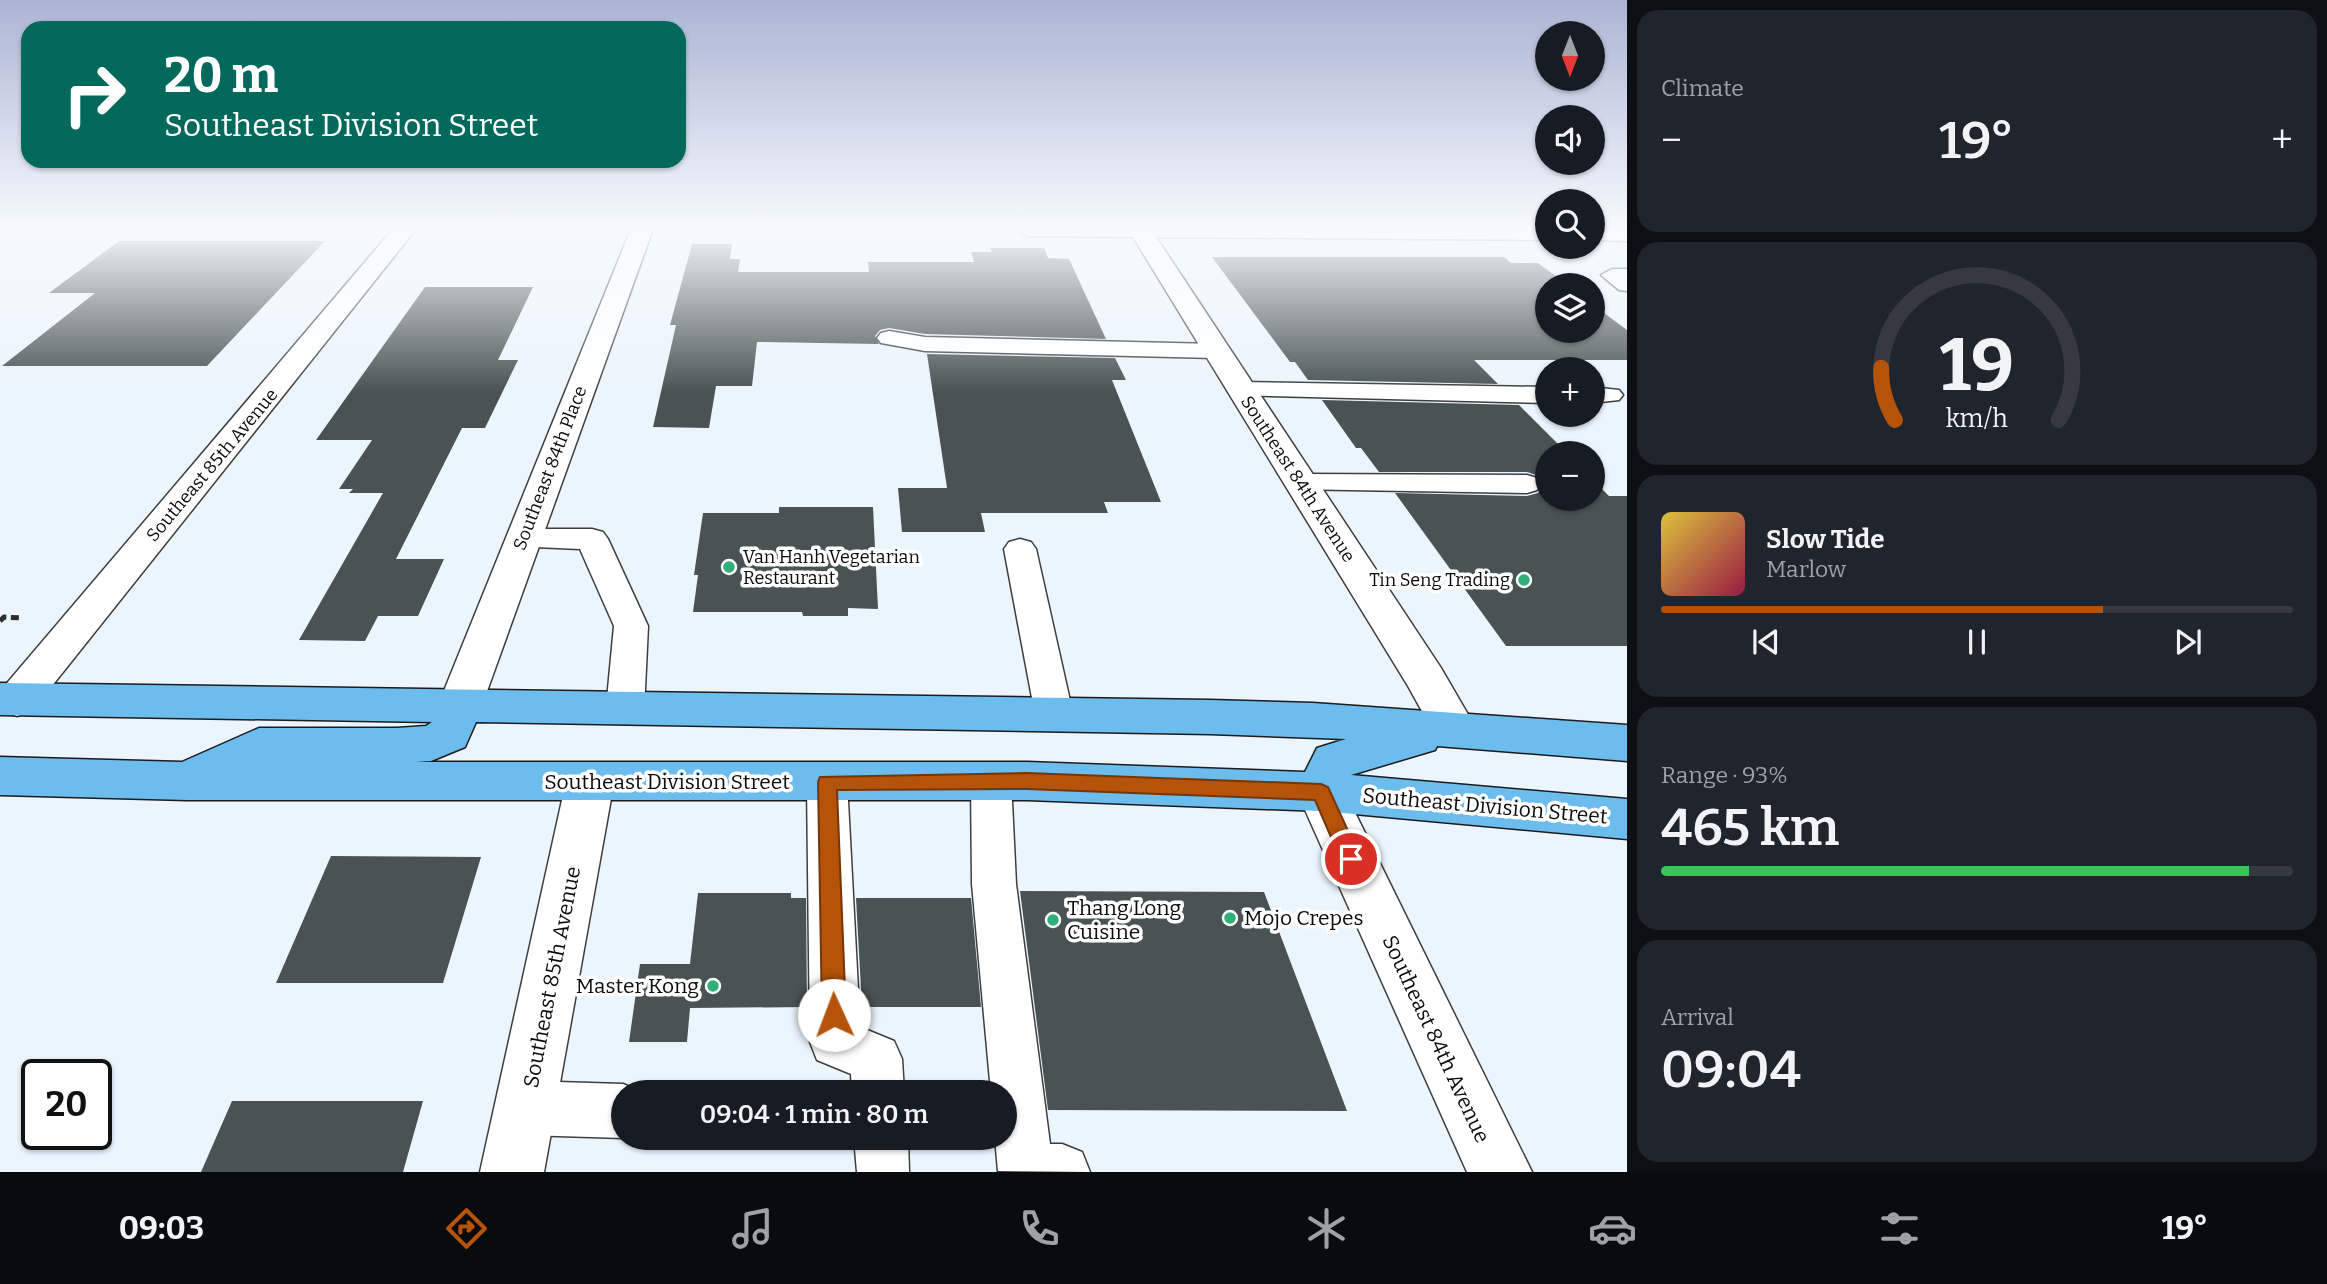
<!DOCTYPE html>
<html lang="en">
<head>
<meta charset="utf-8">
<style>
	:root { --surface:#171b24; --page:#20242c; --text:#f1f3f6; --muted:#9ea1a6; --line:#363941; --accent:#b45309 }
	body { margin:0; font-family:Bitter,serif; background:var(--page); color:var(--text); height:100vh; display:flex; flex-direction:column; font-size:26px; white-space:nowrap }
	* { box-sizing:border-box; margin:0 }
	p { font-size:23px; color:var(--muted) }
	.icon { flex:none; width:38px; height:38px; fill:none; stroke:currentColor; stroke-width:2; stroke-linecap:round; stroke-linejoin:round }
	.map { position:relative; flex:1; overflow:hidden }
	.sheet { display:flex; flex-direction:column; gap:10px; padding:10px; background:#0d0f14; width:700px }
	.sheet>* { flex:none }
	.top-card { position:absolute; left:21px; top:21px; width:665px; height:147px; border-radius:21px; box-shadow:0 2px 5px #0004; background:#00695c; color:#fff; overflow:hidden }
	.needle { width:46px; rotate:180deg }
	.buttons { position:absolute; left:1535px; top:21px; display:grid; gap:14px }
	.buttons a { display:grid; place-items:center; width:70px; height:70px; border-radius:50%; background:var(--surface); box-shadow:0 2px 5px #0004; font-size:35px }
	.speed { position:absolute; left:21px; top:1059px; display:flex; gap:14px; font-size:35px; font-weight:700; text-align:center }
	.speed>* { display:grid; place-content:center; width:91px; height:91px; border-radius:50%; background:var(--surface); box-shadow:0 2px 5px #0004; line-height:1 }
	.speed .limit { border:4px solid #111; border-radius:10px; background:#fff; color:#111 }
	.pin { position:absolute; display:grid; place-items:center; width:60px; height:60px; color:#fff; margin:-30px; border:4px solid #fff; border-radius:50%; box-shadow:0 2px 7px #0007 }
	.me { position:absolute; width:77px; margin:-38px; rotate:358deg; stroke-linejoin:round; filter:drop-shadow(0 0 5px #0008) }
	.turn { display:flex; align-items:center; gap:24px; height:147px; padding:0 28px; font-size:32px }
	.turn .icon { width:91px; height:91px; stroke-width:2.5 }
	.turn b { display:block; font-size:49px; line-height:60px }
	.big { font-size:52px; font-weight:600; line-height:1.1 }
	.sheet .widget { flex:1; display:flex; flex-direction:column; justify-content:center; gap:10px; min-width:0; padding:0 24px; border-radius:21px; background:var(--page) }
	.sheet .dial { align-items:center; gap:0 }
	.dial svg { height:182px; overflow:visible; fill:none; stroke:var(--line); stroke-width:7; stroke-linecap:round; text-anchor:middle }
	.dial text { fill:var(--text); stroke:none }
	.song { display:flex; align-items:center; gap:21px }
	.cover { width:84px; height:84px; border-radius:10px; background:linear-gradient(135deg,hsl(50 70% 55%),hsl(340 70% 35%)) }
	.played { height:7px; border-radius:4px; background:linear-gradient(90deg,var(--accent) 70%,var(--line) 70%) }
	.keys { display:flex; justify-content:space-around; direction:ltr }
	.heat { display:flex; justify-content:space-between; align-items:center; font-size:38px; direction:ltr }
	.charge { height:10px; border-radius:5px; background:linear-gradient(90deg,#34c759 93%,var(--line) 0) }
	.trip { position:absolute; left:611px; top:1080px; width:406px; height:70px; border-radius:35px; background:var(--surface); box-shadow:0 2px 5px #0004; font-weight:600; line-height:70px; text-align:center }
	.menu { display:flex; height:112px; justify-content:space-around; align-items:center; background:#090b0e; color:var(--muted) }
	.menu .icon { width:49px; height:49px }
	.menu .active { color:var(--accent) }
	.menu b { font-size:32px; color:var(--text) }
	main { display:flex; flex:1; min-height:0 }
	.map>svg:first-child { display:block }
	.building { fill:#495353 }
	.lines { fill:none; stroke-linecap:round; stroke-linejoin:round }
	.lane-casing { stroke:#3e3e3e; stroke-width:3 }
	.street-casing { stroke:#3e3e3e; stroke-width:3 }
	.primary-casing { stroke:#1c1c1c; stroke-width:3 }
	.path { stroke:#2d2d2d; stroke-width:5; stroke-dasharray:8 4.5; stroke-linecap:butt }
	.lane { fill:#fff; fill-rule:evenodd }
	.street { fill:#fff; fill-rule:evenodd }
	.primary { fill:#6cbced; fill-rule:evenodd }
	.route { fill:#b45309; stroke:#753606; stroke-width:2 }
	.poi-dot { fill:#30af79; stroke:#fff; stroke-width:2.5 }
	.labels { text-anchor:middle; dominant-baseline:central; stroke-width:7; stroke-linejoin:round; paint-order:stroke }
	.street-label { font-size:18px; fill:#0b0b0b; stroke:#fff }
	.poi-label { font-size:18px; fill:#0b0b0b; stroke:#fff; text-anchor:start }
	.near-street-label { font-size:21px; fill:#0b0b0b; stroke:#fff }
	.near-poi-label { font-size:21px; fill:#0b0b0b; stroke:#fff; text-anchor:start }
</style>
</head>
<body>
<main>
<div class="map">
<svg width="1627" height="1172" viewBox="0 0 1627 1172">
	<rect width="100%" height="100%" fill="#ebf5fd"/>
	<path class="building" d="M 119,241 L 325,241 L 207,366 L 2,366 L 95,293 L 49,293 Z
		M 692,244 L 732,244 L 730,259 L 740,259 L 738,272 L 869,272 L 868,262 L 974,262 L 971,252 L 992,252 L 990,248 L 1044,248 L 1048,258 L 1069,259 L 1106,339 L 925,334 L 889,328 L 880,330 L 875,336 L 879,344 L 757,342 L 752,386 L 716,386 L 709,428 L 653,427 L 676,325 L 670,325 Z
		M 1212,257 L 1504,257 L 1511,263 L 1538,263 L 1568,285 L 1547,285 L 1547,331 L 1592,331 L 1592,304 L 1627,330 L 1627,360 L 1474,360 L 1498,384 L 1308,380 L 1295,362 L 1290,362 Z
		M 425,287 L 533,287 L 498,360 L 518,360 L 485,428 L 462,428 L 396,559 L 444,559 L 418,616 L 378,616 L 365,641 L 299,640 L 383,493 L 349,493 L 353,489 L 339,489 L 372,440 L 316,440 Z
		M 927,354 L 1115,358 L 1126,380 L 1112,380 L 1161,502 L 1104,502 L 1108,513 L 981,513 L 985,532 L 902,532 L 898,488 L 947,488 Z
		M 1322,400 L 1519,405 L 1567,453 L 1547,453 L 1547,499 L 1592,499 L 1592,479 L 1609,496 L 1627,496 L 1627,646 L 1506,646 L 1395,493 L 1527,496 L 1538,493 L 1544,486 L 1539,476 L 1527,472 L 1379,472 L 1361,448 L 1356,448 Z
		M 779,507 L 873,507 L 878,609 L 848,608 L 848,616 L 803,616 L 802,612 L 693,612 L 698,575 L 694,575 L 703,513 L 779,513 Z
		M 331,856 L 481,857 L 443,983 L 276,983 Z
		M 1020,891 L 1264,892 L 1347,1111 L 1048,1110 Z
		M 698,893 L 791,893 L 791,898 L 806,898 L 807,1007 L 690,1008 L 687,1042 L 629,1042 L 640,964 L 690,964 Z
		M 856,898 L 971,898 L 981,1007 L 862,1007 Z
		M 232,1101 L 423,1101 L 403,1172 L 201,1172 Z"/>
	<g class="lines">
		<defs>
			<path id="lane" d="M 1612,269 L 1627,269 L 1627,291 L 1619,290 L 1601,275 Z
				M 889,331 L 925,337 L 1215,344 L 1224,346 L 1227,351 L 1224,356 L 1215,358 L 925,351 L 881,343 L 877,338 L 881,333 Z
				M 1241,382 L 1547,387 L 1547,403 L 1232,395 L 1228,390 L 1232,385 Z
				M 1592,387 L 1619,390 L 1623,395 L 1619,400 L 1592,403 Z
				M 1300,474 L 1527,475 L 1537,478 L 1542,484 L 1537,490 L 1527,493 L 1290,489 L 1285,483 L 1290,477 Z
				M 523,529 L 592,529 L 603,532 L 608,539 L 648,626 L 644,710 L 638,720 L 625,724 L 612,720 L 606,710 L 614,626 L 580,549 L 512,546 L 507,539 L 512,532 Z
				M 1020,539 L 1031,542 L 1036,549 L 1073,714 L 1068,724 L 1054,728 L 1040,724 L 1035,714 L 1004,549 L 1009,542 Z
				M 991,765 L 1005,769 L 1011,781 L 1016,884 L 1050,1144 L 1062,1144 L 1082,1152 L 1090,1172 L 998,1171 L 995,1138 L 1004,1138 L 1004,1092 L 991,1092 L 972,884 L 971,781 L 977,769 Z
				M 827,766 L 841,770 L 847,782 L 860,1027 L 894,1041 L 902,1059 L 904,1092 L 852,1092 L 851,1074 L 817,1060 L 810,1042 L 807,782 L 813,770 Z
				M 525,1081 L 623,1084 L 642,1092 L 623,1092 L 623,1138 L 525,1135 L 506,1127 L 498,1108 L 506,1089 Z
				M 854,1138 L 908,1138 L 909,1172 L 857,1172 Z"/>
			<path id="street" d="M 393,229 L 416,229 L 32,711 L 17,716 L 2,711 L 2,689 Z
				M 631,229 L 653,229 L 481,708 L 475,720 L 459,724 L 443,720 L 437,708 Z
				M 1016,229 L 1547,229 L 1547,240 L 1156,237 L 1441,668 L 1477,730 L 1471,742 L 1455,747 L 1439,742 L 1408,686 L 1133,237 L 1027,236 Z
				M 1592,229 L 1627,229 L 1627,241 L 1592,240 Z
				M 590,763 L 607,769 L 614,782 L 544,1172 L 480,1172 L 566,782 L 573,769 Z
				M 1321,773 L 1338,778 L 1532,1172 L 1467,1172 L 1297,792 L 1304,778 Z"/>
			<path id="primary" d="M 0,683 L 1210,700 L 1313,703 L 1627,725 L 1627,761 L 1437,746 L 1435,750 L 1351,775 L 1627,799 L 1627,839 L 1321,811 L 1027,800 L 187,800 L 0,795 L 0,757 L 182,762 L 259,728 L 397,728 L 426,726 L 432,722 L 0,715 ZM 476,722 L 1210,734 L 1346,739 L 1317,748 L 1305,772 L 1027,762 L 416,762 L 431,761 L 465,747 Z"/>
		</defs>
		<use href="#lane" class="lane-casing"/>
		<use href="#street" class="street-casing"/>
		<use href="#primary" class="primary-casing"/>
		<path class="path" d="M 0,621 L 4,617 L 22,618"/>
		<use href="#lane" class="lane"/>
		<use href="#street" class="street"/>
		<use href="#primary" class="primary"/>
	</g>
	<linearGradient id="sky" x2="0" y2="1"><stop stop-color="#abb4d3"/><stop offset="0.58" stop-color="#f6fafe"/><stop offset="1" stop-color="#f6fafe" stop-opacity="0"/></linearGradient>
	<rect width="1627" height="393" fill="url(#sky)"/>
	<path class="route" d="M 1027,773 L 1321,784 L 1328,787 L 1361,859 L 1358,865 L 1351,868 L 1343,865 L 1315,800 L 1027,789 L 837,790 L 846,1015 L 842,1023 L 834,1027 L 826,1023 L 822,1015 L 818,782 L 820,777 Z"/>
	<g class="poi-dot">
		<circle cx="729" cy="567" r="7"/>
		<circle cx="1524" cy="580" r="7"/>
		<circle cx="1230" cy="918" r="7"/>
		<circle cx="1053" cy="920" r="7"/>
		<circle cx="713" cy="986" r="7"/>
	</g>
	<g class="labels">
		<g class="street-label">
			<text transform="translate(212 465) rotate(-50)">Southeast 85th Avenue</text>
			<text transform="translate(550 468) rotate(-69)">Southeast 84th Place</text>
			<text transform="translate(1298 479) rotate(57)">Southeast 84th Avenue</text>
		</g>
		<g class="poi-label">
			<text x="743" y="557">Van Hanh Vegetarian<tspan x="743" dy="21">Restaurant</tspan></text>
			<text x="1510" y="580" text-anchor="end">Tin Seng Trading</text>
		</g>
		<g class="near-street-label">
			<text x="667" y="782">Southeast Division Street</text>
			<text transform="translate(1485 806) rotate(5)">Southeast Division Street</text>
			<text transform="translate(552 977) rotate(-79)">Southeast 85th Avenue</text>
			<text transform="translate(1436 1039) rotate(65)">Southeast 84th Avenue</text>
		</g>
		<g class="near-poi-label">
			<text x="1067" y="908">Thang Long<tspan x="1067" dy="24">Cuisine</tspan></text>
			<text x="1244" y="918">Mojo Crepes</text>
			<text x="699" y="986" text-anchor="end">Master Kong</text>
		</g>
	</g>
</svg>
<div class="buttons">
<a><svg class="needle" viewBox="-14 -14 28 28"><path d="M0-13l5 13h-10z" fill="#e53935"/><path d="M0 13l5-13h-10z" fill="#9ea1a6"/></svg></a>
<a><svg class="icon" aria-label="sound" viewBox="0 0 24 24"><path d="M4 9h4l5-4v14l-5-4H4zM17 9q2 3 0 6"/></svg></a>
<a><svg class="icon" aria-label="search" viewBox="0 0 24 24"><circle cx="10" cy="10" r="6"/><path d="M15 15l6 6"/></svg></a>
<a><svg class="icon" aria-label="layers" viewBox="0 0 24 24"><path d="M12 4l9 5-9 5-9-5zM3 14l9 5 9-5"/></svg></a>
<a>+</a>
<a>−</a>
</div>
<div class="speed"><div class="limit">20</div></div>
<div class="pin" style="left:1351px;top:859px;background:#d93025"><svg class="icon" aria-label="arrive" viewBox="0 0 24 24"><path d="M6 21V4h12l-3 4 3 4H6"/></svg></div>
<svg class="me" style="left:834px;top:1015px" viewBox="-20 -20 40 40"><circle r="19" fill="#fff"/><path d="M0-13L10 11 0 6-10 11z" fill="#b45309"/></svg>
<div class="trip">09:04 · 1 min · 80 m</div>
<div class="top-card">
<div class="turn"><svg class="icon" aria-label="right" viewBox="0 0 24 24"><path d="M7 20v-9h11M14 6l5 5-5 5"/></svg><div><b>20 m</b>Southeast Division Street</div></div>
</div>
</div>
<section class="sheet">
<div class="widget"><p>Climate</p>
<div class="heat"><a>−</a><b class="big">19°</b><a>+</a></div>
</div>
<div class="widget dial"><svg viewBox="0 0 100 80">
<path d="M14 69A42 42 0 1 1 86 69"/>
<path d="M14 69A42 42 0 0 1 8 46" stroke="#b45309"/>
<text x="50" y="56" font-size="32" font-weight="700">19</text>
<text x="50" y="72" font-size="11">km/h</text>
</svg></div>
<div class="widget">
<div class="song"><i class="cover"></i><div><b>Slow Tide</b><p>Marlow</p></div></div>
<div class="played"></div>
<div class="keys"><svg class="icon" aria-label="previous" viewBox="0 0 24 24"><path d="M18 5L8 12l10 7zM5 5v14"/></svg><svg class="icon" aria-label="pause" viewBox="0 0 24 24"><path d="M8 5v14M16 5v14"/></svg><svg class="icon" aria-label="next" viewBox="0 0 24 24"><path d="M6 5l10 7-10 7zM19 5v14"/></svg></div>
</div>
<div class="widget"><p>Range · 93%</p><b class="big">465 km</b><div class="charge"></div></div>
<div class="widget"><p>Arrival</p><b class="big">09:04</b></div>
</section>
</main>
<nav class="menu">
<b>09:03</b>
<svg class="icon active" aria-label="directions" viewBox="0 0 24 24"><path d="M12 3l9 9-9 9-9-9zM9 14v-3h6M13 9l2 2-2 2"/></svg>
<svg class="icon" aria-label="music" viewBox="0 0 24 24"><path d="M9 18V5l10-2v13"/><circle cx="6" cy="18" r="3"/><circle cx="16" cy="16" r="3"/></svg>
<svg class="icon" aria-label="phone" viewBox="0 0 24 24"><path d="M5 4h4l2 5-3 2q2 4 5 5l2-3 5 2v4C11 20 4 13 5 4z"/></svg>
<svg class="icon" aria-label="climate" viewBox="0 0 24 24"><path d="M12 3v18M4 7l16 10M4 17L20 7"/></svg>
<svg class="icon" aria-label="car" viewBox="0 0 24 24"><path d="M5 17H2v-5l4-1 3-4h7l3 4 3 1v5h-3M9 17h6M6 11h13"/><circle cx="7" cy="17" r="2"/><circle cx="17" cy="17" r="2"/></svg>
<svg class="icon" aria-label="filters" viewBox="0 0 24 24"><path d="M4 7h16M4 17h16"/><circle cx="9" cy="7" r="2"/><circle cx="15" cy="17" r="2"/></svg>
<b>19°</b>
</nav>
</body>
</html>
